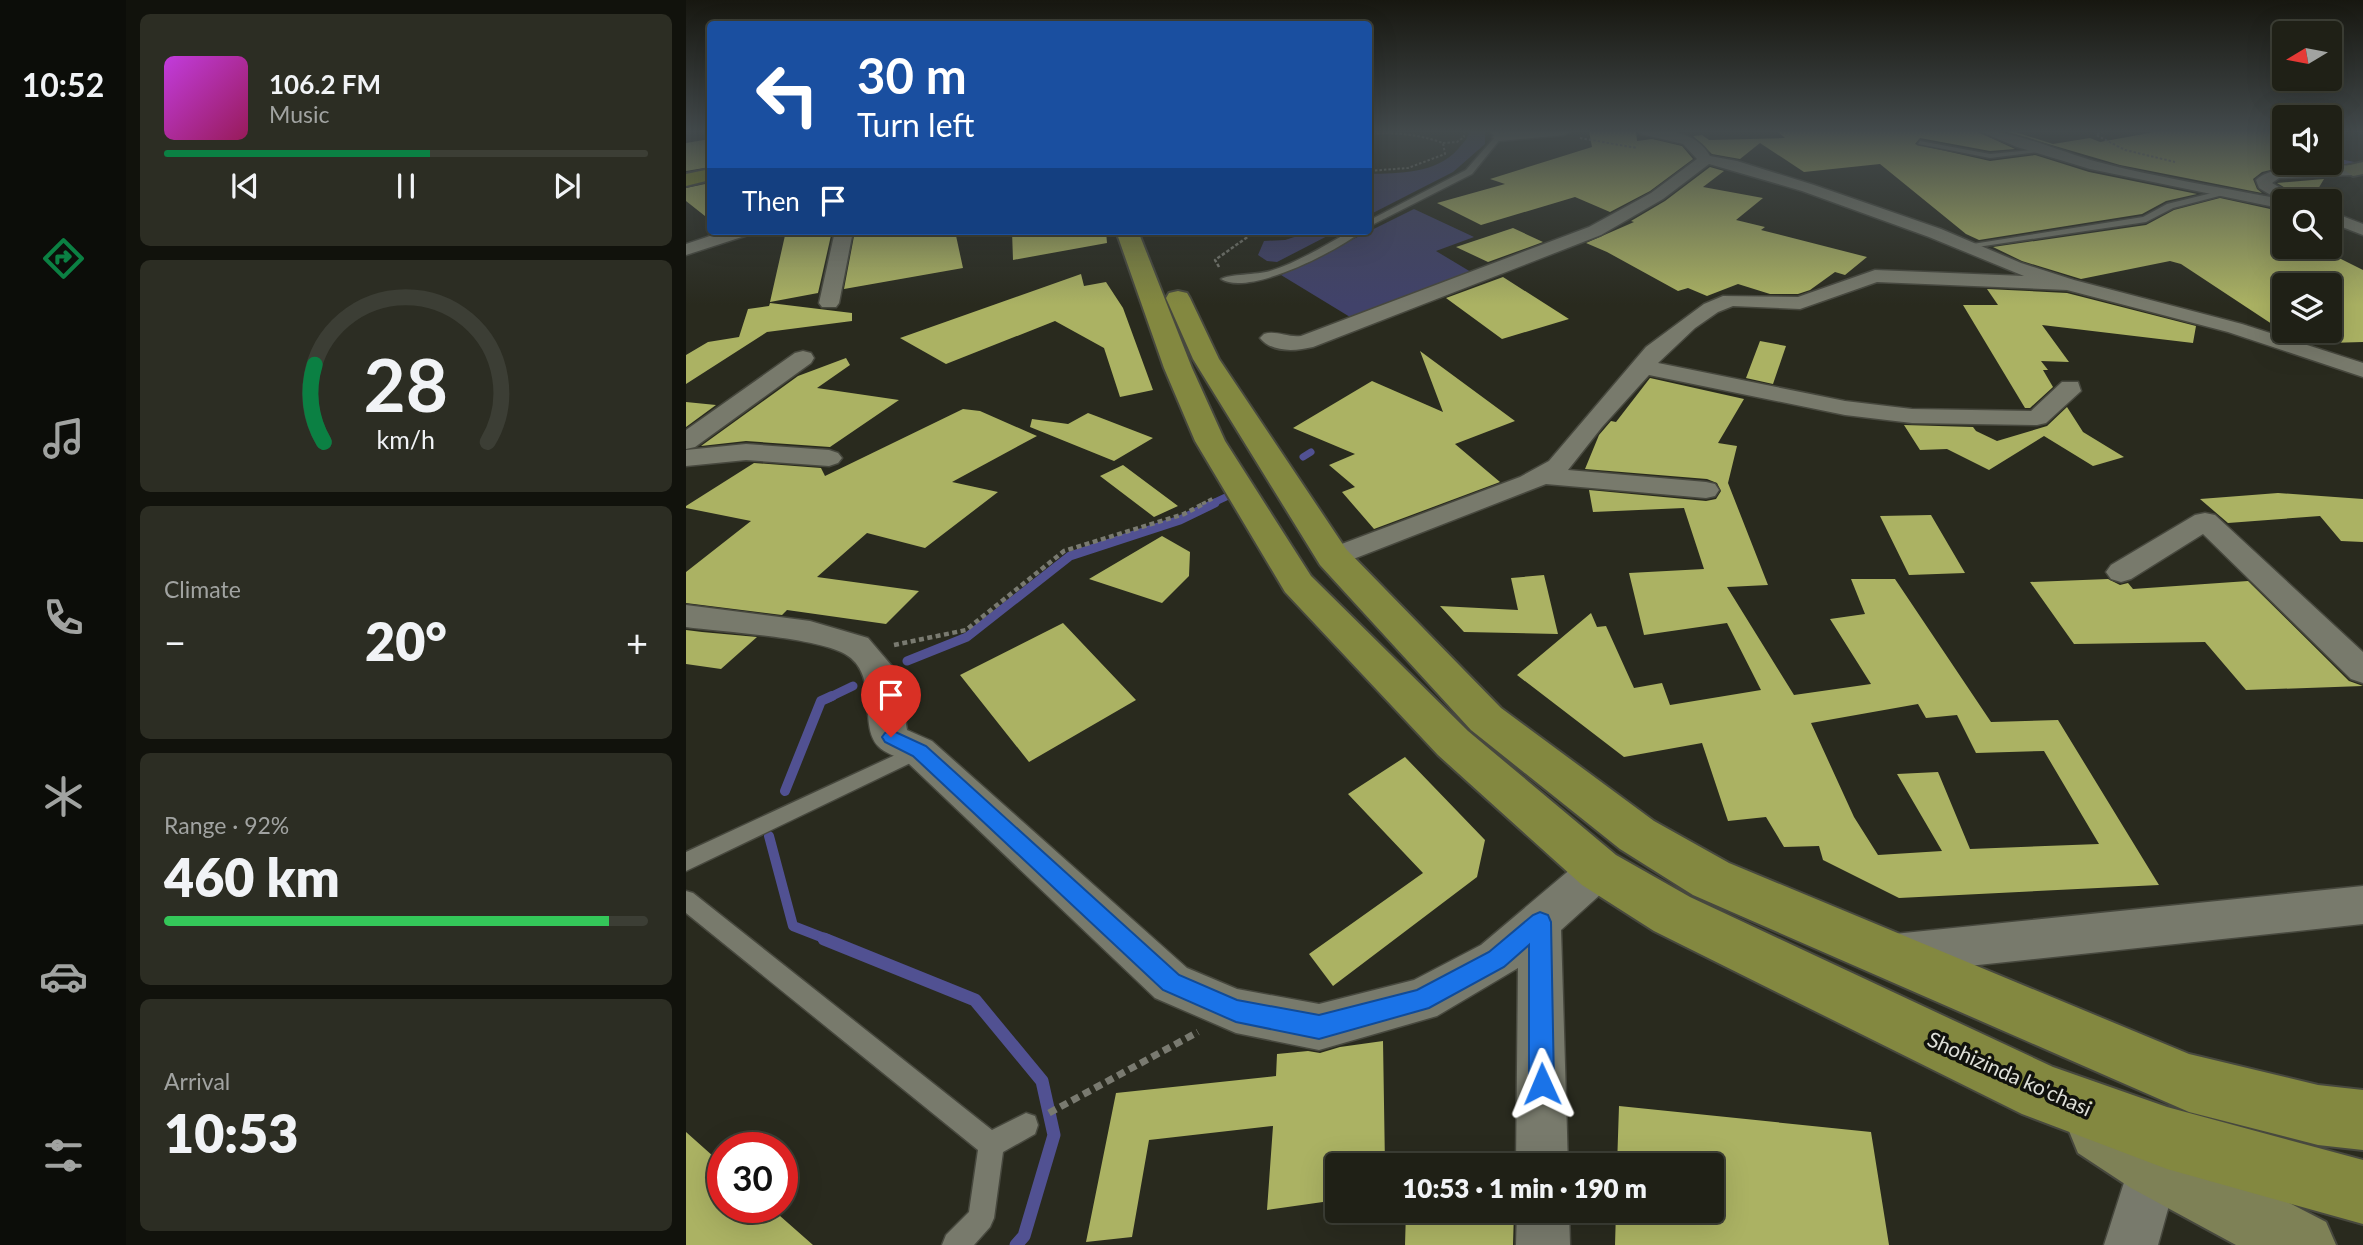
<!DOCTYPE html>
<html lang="en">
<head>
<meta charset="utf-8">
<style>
	:root { --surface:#1f2016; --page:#2c2d23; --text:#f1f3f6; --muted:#a1a3a1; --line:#3c3e35; --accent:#0b8043 }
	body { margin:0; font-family:Lato,sans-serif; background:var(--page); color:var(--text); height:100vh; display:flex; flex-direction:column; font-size:26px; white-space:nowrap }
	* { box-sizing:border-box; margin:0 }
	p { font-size:23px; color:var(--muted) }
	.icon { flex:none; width:38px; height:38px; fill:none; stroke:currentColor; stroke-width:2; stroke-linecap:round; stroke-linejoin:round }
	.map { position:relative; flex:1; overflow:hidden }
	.sheet { display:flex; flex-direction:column; gap:14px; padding:14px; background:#11120c; width:560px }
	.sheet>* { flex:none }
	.hud { position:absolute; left:21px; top:21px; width:665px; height:214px; border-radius:7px; box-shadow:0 7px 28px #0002,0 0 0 2px var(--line); background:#1a4fa0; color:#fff; overflow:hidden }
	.needle { width:46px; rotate:260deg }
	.controls { position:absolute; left:1586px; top:21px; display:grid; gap:14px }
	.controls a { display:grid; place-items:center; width:70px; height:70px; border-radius:7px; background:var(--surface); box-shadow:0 7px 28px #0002,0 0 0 2px var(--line); font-size:35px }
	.speed { position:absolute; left:21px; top:1132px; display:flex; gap:14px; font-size:35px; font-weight:700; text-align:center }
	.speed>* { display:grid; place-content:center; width:91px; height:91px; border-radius:50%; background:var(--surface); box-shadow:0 7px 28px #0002,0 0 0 2px var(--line); line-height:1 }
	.speed .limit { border:10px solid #d22; background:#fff; color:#111 }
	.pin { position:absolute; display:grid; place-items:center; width:60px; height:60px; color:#fff; margin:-72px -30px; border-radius:50% 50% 50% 0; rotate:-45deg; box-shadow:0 0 7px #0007 }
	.pin .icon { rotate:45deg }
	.me { position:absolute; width:77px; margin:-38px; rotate:359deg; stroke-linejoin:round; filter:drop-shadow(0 0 5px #0008) }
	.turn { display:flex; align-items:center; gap:24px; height:147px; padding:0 35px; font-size:32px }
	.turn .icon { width:91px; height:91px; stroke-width:2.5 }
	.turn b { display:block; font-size:49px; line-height:60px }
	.then { display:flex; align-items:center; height:66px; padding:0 35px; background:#0003; gap:14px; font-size:26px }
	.big { font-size:52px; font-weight:800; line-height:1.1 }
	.sheet .widget { flex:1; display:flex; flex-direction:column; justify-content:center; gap:10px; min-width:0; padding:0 24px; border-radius:10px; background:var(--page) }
	.sheet .dial { align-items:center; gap:0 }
	.dial svg { height:182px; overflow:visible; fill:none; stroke:var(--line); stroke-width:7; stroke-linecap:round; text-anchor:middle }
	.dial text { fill:var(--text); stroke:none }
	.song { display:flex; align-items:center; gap:21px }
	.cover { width:84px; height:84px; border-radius:10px; background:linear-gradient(135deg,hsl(290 70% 55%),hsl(330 70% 35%)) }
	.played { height:7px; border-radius:4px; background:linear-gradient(90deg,var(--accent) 55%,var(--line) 55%) }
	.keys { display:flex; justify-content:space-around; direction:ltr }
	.heat { display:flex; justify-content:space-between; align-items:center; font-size:38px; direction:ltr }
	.charge { height:10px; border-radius:5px; background:linear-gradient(90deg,#34c759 92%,var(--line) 0) }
	.trip { position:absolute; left:639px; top:1153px; width:399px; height:70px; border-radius:7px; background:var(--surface); box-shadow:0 7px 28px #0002,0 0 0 2px var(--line); font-weight:800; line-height:70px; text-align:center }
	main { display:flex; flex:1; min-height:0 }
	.dock { display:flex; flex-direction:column; width:126px; justify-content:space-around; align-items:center; background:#0c0d09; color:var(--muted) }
	.dock .icon { width:49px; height:49px }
	.dock .active { color:var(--accent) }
	.dock b { font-size:32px; color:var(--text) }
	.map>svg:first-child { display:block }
	.green { fill:#41426a }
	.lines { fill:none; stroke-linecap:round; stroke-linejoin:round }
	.stream-far4 { stroke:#515192; stroke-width:4.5 }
	.stream-far3 { stroke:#515192; stroke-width:7 }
	.stream-far2 { stroke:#515192; stroke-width:9 }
	.stream-far1 { stroke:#515192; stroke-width:10 }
	.stream { stroke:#515192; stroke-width:13 }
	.building { fill:#abb263; fill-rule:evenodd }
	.lane-casing { stroke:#47483e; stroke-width:3 }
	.street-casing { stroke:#47483e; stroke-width:3 }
	.secondary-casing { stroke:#47483e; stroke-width:4 }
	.primary-casing { stroke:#47483e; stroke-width:4 }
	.highway-casing { stroke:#47483e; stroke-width:4 }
	.path-far4 { stroke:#797a70; stroke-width:2; stroke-dasharray:2.5 2; stroke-linecap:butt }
	.path-far3 { stroke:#797a70; stroke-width:2.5; stroke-dasharray:3.5 2; stroke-linecap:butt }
	.path-far2 { stroke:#797a70; stroke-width:3.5; stroke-dasharray:4.5 2.5; stroke-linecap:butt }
	.path-far1 { stroke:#797a70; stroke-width:4.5; stroke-dasharray:5 3.5; stroke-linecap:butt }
	.path { stroke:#797a70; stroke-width:7; stroke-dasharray:8 5; stroke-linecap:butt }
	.lane { fill:#787a6c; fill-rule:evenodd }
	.street { fill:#787a6c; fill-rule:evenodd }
	.secondary { fill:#7e8156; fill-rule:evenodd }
	.primary { fill:#838840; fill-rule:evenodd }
	.highway { fill:#8b9222; fill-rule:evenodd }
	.route { fill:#1a73e8; stroke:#114b97; stroke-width:2 }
	.labels { text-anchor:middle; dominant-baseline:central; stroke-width:7; stroke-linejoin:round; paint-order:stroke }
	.near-street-label { font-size:21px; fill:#dfe0d9; stroke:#11120d }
</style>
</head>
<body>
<main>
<nav class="dock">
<b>10:52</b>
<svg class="icon active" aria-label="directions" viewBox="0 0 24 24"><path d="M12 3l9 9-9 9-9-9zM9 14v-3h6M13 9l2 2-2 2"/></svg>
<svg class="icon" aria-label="music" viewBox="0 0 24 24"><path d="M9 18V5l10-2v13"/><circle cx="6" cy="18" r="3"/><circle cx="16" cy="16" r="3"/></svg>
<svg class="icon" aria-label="phone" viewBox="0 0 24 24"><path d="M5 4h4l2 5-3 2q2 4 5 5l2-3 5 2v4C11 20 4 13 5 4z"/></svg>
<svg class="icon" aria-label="climate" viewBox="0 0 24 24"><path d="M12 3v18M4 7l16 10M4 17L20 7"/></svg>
<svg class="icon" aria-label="car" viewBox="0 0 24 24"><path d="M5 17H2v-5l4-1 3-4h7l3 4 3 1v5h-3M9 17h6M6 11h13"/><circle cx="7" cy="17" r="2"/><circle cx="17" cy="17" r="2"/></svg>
<svg class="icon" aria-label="filters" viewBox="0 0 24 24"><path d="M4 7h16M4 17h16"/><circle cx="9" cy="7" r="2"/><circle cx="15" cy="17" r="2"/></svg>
</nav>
<section class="sheet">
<div class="widget">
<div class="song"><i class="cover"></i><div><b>106.2 FM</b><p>Music</p></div></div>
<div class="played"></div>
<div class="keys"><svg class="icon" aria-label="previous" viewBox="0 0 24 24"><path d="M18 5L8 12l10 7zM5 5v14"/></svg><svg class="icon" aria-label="pause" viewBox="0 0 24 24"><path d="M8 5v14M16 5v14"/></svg><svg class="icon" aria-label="next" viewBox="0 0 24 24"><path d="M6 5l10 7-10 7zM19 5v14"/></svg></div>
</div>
<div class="widget dial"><svg viewBox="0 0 100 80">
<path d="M14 69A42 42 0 1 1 86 69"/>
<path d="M14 69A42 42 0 0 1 10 35" stroke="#0b8043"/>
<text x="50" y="56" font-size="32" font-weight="700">28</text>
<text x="50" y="72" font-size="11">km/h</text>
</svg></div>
<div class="widget"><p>Climate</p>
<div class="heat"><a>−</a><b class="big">20°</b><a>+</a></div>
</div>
<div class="widget"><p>Range · 92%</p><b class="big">460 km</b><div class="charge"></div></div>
<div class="widget"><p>Arrival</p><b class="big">10:53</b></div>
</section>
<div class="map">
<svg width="1677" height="1245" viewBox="0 0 1677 1245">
	<rect width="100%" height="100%" fill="#292a1e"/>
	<path class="green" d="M 783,131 L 799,131 L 799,144 L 767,172 L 683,215 L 683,174 C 713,173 750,174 772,149 C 777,143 782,139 783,131 Z
		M 728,209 L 788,237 L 750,251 L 785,272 L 664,317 L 595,275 Z
		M 627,231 L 651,231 L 591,262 L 581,261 L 572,255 L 578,241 L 599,240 Z"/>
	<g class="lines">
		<path class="stream-far4" d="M 1643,159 L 1676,166"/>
		<path class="stream-far3" d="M 617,457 L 625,452
			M 525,504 L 542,496"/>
		<path class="stream-far2" d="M 221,661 L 281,637 L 384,556 L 494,520 L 529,503
			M 142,698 L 167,686"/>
		<path class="stream-far1" d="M 99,791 L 135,701 L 146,696
			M 83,836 L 107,926 L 143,940"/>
		<path class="stream" d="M 138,939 L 289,1000 L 356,1081 L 368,1135 L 338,1236 L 330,1245"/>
	</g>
	<path class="building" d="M 903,131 L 950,131 L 951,141 L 966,139 L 996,146 L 1007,159 L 964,191 L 924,212 L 889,197 L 795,225 L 751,203 L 819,184 L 804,179 L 906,147 Z
		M 1091,131 L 1290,131 L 1329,149 L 1304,151 L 1234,138 L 1229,144 L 1304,161 L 1349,155 L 1403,172 L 1511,194 L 1480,201 L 1456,214 L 1293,240 L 1280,234 L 1194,164 L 1118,172 L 1074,143 L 1054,159 L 1026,154 L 1007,136 L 1016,135 L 1023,140 L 1099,138 Z
		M 1318,131 L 1326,131 L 1367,144 L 1404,138 L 1414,142 L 1474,131 L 1598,131 L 1598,163 L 1630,164 L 1601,166 L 1576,172 L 1567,179 L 1571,189 L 1576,193 L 1434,165 Z
		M 24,139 L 24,167 L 0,171 L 0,143 Z
		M 1024,167 L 1038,171 L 1017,187 L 1077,198 L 1050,220 L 1079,227 L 1075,230 L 1181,257 L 1159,275 L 1149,272 L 1124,290 L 1112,294 L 1084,294 L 1052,284 L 1021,296 L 1002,288 L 992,291 L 921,252 L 900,243 L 948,222 L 945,221 L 979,201 Z
		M 1638,179 L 1626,199 L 1616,198 L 1591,183 Z
		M 24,183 L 24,220 L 0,201 L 0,188 Z
		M 1534,198 L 1598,212 L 1598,251 L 1635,249 L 1677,270 L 1677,342 L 1643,343 L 1643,285 L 1598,285 L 1598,332 L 1495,264 L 1484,261 L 1395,279 L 1336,261 L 1307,247 L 1460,225 L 1488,210 Z
		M 827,228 L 857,242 L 802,262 L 770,247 Z
		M 100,231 L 146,231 L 132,293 L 84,302 Z
		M 169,231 L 269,231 L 277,268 L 158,289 Z
		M 326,231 L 420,231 L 421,243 L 327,260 Z
		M 395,274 L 398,286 L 420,282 L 437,308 L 467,390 L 434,397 L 418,348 L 369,321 L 260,364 L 214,338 Z
		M 817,277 L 883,319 L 816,339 L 760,298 Z
		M 1301,289 L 1381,293 L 1510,326 L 1507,343 L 1356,325 L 1383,362 L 1355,361 L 1362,370 L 1357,370 L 1367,387 L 1344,408 L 1339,408 L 1277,305 L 1312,305 Z
		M 84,303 L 166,313 L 166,321 L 81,332 L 0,384 L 0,355 L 22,342 L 53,337 L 62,309 L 83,306 Z
		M 1074,341 L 1100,346 L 1087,384 L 1060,378 Z
		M 734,351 L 829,421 L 769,444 L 814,482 L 688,529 L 656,492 L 669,487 L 643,465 L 669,454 L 607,428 L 686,381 L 757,412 Z
		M 160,358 L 164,365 L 131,388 L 213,400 L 144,447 L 60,441 L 15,446 L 112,376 Z
		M 964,378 L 1058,399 L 1032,443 L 1051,446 L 1042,483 L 1082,585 L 1041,587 L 1108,695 L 1185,684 L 1144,619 L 1179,614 L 1165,579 L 1209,579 L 1305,722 L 1372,720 L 1473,885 L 1213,898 L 1137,860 L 1133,846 L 1098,847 L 1080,817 L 1042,821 L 1016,743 L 938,757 L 831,675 L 905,613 L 911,627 L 920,626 L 948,688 L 976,683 L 984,705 L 1075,690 L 1041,623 L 958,635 L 943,573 L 1018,569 L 998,508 L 907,512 L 903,490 L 1020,501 L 1030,499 L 1035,491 L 1031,483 L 1021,479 L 899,469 L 913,435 L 925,421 L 930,422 ZM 1232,704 L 1240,718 L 1271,715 L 1290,753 L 1358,751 L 1413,844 L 1284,849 L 1252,772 L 1211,774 L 1256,851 L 1192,855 L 1168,817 L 1125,723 Z
		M 0,402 L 30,405 L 0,427 Z
		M 1381,407 L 1397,432 L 1438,457 L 1407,466 L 1358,436 L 1303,470 L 1261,449 L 1234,450 L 1218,425 L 1287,427 L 1290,431 L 1311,441 L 1361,426 Z
		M 277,409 L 294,411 L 351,436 L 266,482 L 312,492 L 239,548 L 181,533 L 131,577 L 233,591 L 200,624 L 101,610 L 96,615 L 0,603 L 0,572 L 65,521 L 0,508 L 0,506 L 68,463 L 135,468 L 139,476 Z
		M 402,413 L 410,416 L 467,438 L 428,461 L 344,427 L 346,419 L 382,424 Z
		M 437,465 L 492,506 L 468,517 L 414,476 Z
		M 1592,493 L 1677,499 L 1677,542 L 1655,541 L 1634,516 L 1542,523 L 1514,499 Z
		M 1245,515 L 1279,573 L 1223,575 L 1194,516 Z
		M 476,536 L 504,552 L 503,576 L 476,603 L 403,579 Z
		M 858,575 L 872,634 L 778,632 L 754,606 L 832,610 L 825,578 Z
		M 1422,579 L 1434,585 L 1442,583 L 1447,589 L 1562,581 L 1663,681 L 1677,686 L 1560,690 L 1519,642 L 1388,644 L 1344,582 Z
		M 377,623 L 450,700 L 343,762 L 274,675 Z
		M 0,630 L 16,632 L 71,637 L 35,669 L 0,664 Z
		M 719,757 L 799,840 L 791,877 L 647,986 L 623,954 L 737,873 L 662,794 Z
		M 697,1041 L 699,1166 L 651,1166 L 651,1200 L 581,1210 L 587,1126 L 463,1140 L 446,1237 L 400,1242 L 430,1093 L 590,1076 L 591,1054 L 622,1051 L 634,1053 L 654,1047 Z
		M 933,1106 L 1185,1132 L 1203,1245 L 929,1245 L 930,1211 L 1026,1211 L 1026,1166 L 931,1166 Z
		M 0,1132 L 37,1165 L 37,1208 L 85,1208 L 127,1245 L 0,1245 Z
		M 720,1211 L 828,1211 L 827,1245 L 719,1245 Z"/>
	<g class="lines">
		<defs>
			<path id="lane" d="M 804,131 L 811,131 L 816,137 L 786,174 L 682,227 L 682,221 L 780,170 L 809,137 Z
				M 1234,141 L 1304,154 L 1357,149 L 1361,151 L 1304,158 L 1232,144 Z
				M 1534,191 L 1537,195 L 1487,208 L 1460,222 L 1278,249 L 1274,246 L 1457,217 L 1481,204 Z
				M 665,231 L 676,231 C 653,250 563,297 535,279 C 543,274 571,275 584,271 C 613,262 639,245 665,231 Z
				M 233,744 L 239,746 L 242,751 L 239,756 L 0,871 L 0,852 Z
				M 0,891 L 7,893 L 306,1130 L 340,1113 L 349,1116 L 352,1125 L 349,1134 L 317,1152 L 308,1218 L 304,1227 L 288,1245 L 256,1245 L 260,1235 L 283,1212 L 292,1150 L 0,913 Z"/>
			<path id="street" d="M 836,131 L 885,131 L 878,135 L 813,141 L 806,137 L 813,133 Z
				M 953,131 C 979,130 1010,130 1024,156 L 1051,161 L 1128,185 L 1255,229 L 1335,263 L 1388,280 L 1556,324 L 1677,363 L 1677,377 L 1542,332 L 1381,290 L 1191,282 L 1114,309 L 1047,306 L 1032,312 L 1009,328 L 972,363 L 1159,401 L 1226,409 L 1345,411 L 1376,382 L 1392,382 L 1395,391 L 1360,423 L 1351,425 L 1226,423 L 1159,415 L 963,375 L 916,427 L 882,470 L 1020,482 L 1029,484 L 1033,490 L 1029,496 L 1020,498 L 860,484 L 657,563 L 647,566 L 637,563 L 632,557 L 637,551 L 834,477 L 863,461 L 960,347 L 1018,304 L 1037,296 L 1112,297 L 1189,270 L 1338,276 L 1243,237 L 1116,191 L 1023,164 L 977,199 L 915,235 L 627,347 C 610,351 586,353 574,338 L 578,334 C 590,330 602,338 615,336 L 903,227 L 965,193 L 1011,159 L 997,144 L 955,134 Z
				M 1293,131 C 1326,129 1377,153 1412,162 C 1470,177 1531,187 1590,198 L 1573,188 L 1570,180 C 1586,163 1643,167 1667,165 L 1675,170 L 1667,175 L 1593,178 L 1586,183 L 1616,201 L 1598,201 L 1598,209 L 1404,169 L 1331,147 Z
				M 1643,211 L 1677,224 L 1677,235 L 1643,222 Z
				M 39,231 L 65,231 L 62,235 L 0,255 L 0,244 Z
				M 149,231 L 167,231 L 153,303 L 150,307 L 136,307 L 133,303 Z
				M 117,351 L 125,353 L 128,358 L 125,363 L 9,447 L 0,449 L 0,430 L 109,353 Z
				M 60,444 L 143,450 L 152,453 L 156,458 L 152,463 L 143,466 L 60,460 L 0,466 L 0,450 Z
				M 1519,513 L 1529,515 L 1677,652 L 1677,683 L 1665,679 L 1517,534 L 1445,579 L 1435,582 L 1425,579 L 1420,572 L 1425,565 L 1509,515 Z
				M 0,605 L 124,621 L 182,638 L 211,672 L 221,730 L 246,741 L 501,968 L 551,989 L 633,1004 L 728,980 L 795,945 L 899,857 L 913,852 L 927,857 L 933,870 L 927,883 L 875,930 L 882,1166 L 830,1166 L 832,968 L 751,1016 L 633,1050 L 550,1033 L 469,998 L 220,761 C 212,757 198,753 192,746 C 172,725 194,674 159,654 C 129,637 37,632 0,627 Z
				M 1677,886 L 1677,924 L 1208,974 L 1193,968 L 1186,954 L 1193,940 L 1208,934 Z
				M 1472,1130 L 1490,1137 L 1497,1155 L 1472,1245 L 1418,1245 L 1449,1148 L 1454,1137 Z
				M 831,1211 L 883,1211 L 884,1245 L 830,1245 Z"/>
			<path id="secondary" d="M 1677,162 L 1677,174 L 1667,176 L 1658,170 L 1660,166 Z
				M 1414,1100 L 1436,1109 L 1489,1144 L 1640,1222 L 1650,1245 L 1550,1245 L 1445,1188 L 1392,1153 L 1383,1131 L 1392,1109 Z"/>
			<path id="primary" d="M 430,231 L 452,231 L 506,368 L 539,441 L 625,576 L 782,731 L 930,855 L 1004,897 L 1367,1067 L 1481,1107 L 1677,1160 L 1677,1224 L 1481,1169 L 1336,1114 L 968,931 L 896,885 L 752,755 L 599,592 L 509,441 L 478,368 Z
				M 492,291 L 501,293 L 504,298 L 533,359 L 660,549 L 815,708 L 968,821 L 1043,863 L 1503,1054 L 1632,1085 L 1677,1090 L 1677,1150 L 1632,1145 L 1503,1112 L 1007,895 L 934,849 L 785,730 L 634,565 L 507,359 L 480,298 L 483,293 Z"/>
			<path id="highway" d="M 24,169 L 24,180 L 0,186 L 0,174 Z"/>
		</defs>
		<use href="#lane" class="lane-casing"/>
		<use href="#street" class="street-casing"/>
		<use href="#secondary" class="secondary-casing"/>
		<use href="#primary" class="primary-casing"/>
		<use href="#highway" class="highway-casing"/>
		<path class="path-far4" d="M 1417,131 L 1410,135 L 1439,150 L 1489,162
			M 682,134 C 708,132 732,134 757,143 L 759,154 L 722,168 L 682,171
			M 894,138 L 951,148
			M 757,143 L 771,142 L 778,137 L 778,131"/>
		<path class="path-far3" d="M 533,267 L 529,260 L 570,231"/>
		<path class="path-far2" d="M 516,504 L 528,498"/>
		<path class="path-far1" d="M 208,645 L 280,630 L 378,551 L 498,514 L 519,503"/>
		<path class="path" d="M 363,1113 L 512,1032"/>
		<use href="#lane" class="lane"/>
		<use href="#street" class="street"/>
		<use href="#secondary" class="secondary"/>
		<use href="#primary" class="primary"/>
		<use href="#highway" class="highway"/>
	</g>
	<linearGradient id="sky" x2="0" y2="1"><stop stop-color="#171710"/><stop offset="0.43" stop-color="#434a4c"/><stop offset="1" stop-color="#434a4c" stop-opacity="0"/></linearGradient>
	<rect width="1677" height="305" fill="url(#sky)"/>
	<path class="route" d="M 205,730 L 240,746 L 493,975 L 551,1000 L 633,1015 L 731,990 L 803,952 L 847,915 L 854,912 L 862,915 L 865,922 L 868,1084 L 864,1093 L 856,1096 L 847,1093 L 843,1084 L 843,945 L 818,967 L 743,1008 L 633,1039 L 550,1022 L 477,990 L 227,756 L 199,742 L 196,737 L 199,733 Z"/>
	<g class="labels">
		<g class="near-street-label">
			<text transform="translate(1324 1073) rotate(24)">Shohizinda ko'chasi</text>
		</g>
	</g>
</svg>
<div class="controls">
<a><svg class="needle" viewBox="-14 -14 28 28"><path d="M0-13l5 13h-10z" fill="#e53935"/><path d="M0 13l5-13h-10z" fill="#a1a3a1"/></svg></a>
<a><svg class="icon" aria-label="sound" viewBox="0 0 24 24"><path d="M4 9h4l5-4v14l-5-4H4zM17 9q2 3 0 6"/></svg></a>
<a><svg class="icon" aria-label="search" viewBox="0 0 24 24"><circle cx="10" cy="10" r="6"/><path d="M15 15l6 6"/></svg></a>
<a><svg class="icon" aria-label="layers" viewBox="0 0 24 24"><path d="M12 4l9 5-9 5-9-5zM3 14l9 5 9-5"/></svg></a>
</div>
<div class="speed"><div class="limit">30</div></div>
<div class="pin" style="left:205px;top:737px;background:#d93025"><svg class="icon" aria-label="arrive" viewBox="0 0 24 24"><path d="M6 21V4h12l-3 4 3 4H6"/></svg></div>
<svg class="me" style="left:856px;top:1084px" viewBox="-20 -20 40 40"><path d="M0-17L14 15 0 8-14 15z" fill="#1a73e8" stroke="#fff" stroke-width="4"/></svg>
<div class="trip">10:53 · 1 min · 190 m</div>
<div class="hud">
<div class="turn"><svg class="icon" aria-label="left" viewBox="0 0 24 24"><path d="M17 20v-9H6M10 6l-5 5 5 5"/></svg><div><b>30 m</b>Turn left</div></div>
<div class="then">Then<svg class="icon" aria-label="arrive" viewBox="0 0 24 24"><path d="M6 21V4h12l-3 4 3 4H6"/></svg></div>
</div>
</div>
</main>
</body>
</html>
